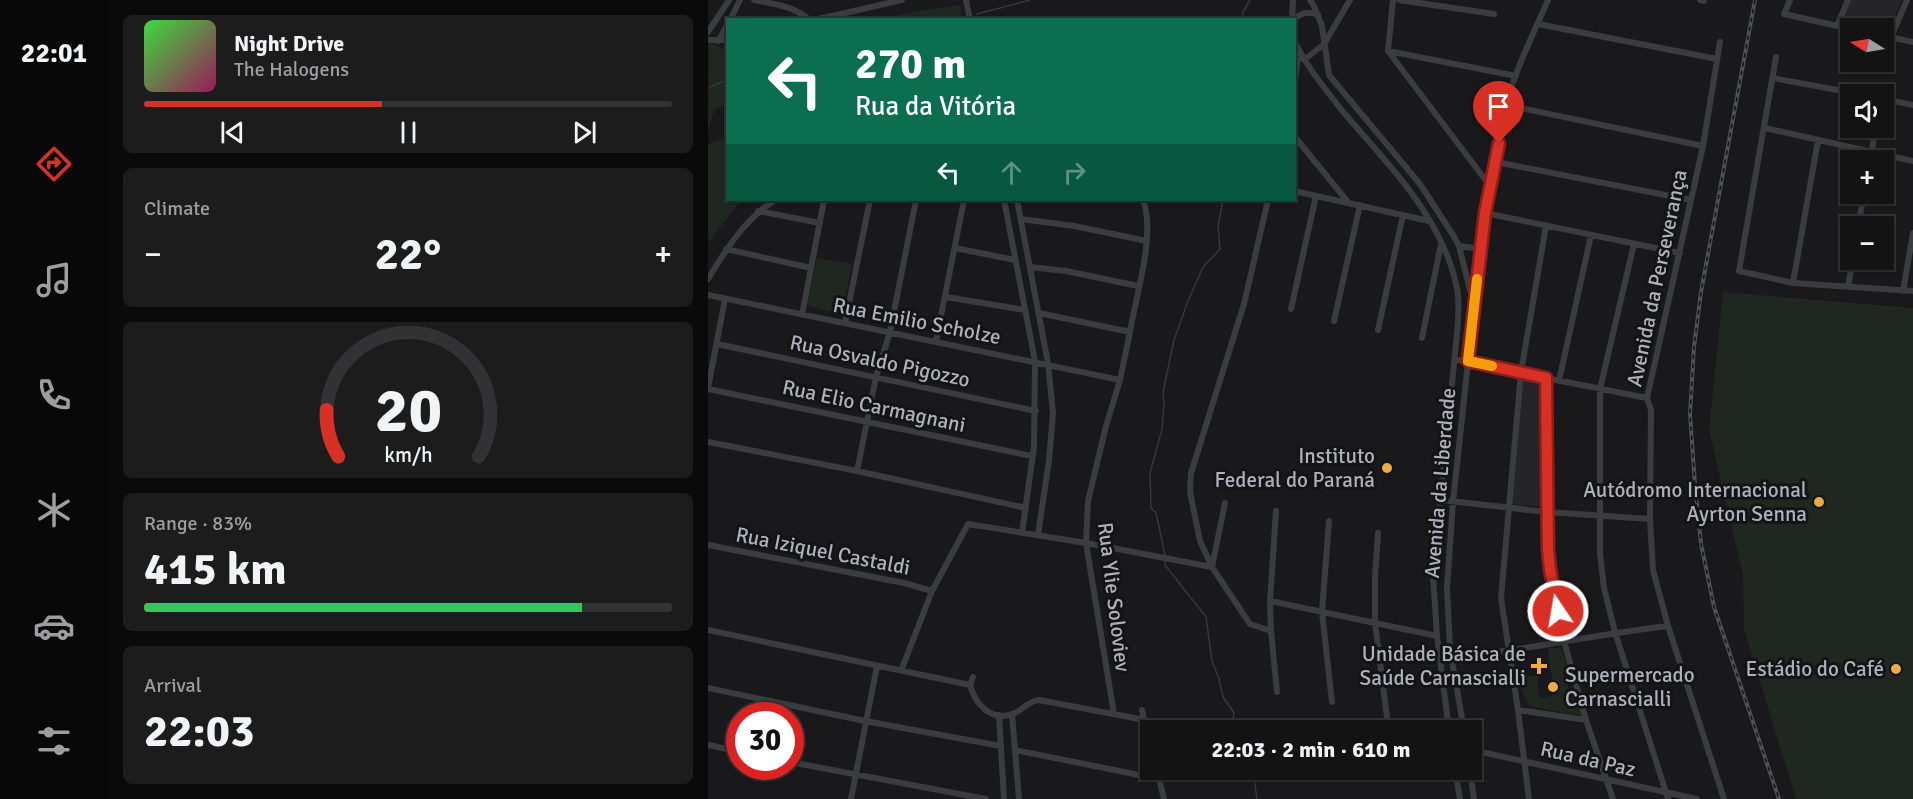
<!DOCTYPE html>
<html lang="en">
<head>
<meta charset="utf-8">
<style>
	:root { --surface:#131314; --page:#1c1c1d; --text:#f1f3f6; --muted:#9d9ea0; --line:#323234; --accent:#d93025 }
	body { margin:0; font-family:Signika,sans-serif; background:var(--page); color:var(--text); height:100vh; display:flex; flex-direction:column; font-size:22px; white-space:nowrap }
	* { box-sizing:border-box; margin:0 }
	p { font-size:20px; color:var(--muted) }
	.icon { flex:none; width:33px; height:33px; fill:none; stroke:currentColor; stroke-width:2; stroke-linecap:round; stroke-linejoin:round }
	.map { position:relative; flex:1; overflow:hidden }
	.details { display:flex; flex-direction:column; gap:15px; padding:15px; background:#0a0a0b; width:600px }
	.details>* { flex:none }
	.banner { position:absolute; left:18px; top:18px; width:570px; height:183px; border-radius:0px; box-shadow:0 2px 4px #0004,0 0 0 2px var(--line); background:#0b6e4f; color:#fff; overflow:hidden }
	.needle { width:39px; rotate:281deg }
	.buttons { position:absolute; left:1132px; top:18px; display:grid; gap:12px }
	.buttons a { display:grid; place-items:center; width:54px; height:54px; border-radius:0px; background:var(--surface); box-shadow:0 2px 4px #0004,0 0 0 2px var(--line); font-size:30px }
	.speed { position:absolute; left:18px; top:702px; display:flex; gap:12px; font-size:30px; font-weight:700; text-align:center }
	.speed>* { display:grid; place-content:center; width:78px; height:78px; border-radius:50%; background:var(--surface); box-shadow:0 2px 4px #0004,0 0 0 2px var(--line); line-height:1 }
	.speed .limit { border:9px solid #d22; background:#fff; color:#111 }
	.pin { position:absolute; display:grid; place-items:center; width:51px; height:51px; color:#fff; margin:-62px -26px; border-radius:50% 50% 50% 0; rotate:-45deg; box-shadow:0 0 6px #0007 }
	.pin .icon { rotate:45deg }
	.me { position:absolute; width:66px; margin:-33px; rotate:348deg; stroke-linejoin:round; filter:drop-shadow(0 0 4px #0008) }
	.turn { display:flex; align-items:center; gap:21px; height:126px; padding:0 30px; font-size:27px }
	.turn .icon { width:78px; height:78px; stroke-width:2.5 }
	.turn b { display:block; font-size:42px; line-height:51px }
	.lanes { display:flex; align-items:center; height:57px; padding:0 30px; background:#0003; justify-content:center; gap:30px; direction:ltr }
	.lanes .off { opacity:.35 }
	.big { font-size:45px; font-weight:800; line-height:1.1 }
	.details .widget { flex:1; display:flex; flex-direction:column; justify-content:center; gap:9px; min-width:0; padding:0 21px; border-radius:9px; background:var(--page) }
	.details .dial { align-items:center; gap:0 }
	.dial svg { height:156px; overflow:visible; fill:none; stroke:var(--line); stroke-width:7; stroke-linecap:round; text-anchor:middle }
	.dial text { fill:var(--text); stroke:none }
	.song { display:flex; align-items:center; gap:18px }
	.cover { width:72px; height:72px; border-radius:9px; background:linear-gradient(135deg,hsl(120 70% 55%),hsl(330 70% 35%)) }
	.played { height:6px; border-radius:3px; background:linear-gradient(90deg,var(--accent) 45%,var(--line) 45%) }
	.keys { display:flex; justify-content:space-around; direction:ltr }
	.heat { display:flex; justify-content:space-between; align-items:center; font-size:33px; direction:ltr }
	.charge { height:9px; border-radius:4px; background:linear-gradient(90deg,#34c759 83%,var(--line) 0) }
	.trip { position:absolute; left:432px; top:720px; width:342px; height:60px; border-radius:0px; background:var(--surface); box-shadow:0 2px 4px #0004,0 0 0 2px var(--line); font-weight:800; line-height:60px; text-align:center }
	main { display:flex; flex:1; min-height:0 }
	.tabs { display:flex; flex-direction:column; width:108px; justify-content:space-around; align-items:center; background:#080808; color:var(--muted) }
	.tabs .icon { width:42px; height:42px }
	.tabs .on { color:var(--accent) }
	.tabs b { font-size:27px; color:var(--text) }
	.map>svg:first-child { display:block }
	.built { fill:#252528 }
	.green { fill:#1f2720 }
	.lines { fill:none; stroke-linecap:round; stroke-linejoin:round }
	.stream { stroke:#2f393f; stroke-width:1.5 }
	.minor { stroke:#3a3c40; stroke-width:6 }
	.rail-casing { stroke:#4d5055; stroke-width:4 }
	.rail { stroke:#141417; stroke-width:1.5; stroke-dasharray:4.5; stroke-linecap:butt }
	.route-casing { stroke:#8d1f18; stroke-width:15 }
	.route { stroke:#d93025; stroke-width:10 }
	.slow { stroke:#f59e0b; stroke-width:10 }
	.poi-dot { fill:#edab3f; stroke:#141417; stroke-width:2 }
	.labels { text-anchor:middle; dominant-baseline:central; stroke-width:6; stroke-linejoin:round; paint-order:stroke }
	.street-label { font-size:21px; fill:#acb1bb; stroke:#141417 }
	.poi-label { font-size:21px; fill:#acb1bb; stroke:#141417; text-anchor:end }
</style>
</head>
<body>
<main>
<nav class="tabs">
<b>22:01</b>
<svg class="icon on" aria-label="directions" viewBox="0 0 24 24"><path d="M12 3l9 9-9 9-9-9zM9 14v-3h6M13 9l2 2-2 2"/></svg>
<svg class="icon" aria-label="music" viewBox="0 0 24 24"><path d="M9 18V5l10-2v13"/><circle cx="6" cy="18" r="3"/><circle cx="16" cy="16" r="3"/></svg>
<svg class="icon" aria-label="phone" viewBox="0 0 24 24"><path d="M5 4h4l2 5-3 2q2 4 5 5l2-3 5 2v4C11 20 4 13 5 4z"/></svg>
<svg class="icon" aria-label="climate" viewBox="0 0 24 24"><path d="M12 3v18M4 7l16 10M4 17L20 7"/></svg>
<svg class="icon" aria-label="car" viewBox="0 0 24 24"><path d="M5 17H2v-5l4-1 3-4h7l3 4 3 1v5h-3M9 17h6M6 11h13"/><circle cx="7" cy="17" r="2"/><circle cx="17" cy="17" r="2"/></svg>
<svg class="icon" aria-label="filters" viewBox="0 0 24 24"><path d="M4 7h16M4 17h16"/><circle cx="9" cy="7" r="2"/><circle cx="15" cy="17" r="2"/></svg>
</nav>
<section class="details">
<div class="widget">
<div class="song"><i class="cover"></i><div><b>Night Drive</b><p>The Halogens</p></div></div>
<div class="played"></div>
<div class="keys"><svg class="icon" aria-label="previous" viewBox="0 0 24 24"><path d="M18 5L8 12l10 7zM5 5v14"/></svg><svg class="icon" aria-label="pause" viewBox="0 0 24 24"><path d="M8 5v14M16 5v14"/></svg><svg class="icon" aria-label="next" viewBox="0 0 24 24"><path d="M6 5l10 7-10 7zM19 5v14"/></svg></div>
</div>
<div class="widget"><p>Climate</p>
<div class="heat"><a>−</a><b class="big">22°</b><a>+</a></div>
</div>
<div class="widget dial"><svg viewBox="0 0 100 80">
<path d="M14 69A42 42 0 1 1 86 69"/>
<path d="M14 69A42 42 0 0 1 8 45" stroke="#d93025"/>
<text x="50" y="56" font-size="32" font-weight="700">20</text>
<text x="50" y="72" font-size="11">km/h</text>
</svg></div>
<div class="widget"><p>Range · 83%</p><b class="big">415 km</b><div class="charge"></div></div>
<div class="widget"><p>Arrival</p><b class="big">22:03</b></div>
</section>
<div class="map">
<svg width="1205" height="799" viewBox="0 0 1205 799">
	<rect width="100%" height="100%" fill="#19191b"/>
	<path class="built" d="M 1143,0 L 1194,0 L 1180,31 L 1176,28 L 1134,22 Z
		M 815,378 L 833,383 L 835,507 L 802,504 Z"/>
	<path class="green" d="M 252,5 L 254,19 L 174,19 L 203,12 Z
		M 1,41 L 19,51 L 20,104 L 6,110 L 0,132 Z
		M 19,137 L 20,200 L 33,200 L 0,243 L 0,144 Z
		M 109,258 L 144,264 L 134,315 L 99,305 Z
		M 1015,292 L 1205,308 L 1205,799 L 1088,799 L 1036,629 L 1035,575 L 1001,430 Z
		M 852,647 C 864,664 855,679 863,695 L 870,697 L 874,716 L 821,706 L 813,690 L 811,675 L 830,676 L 830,694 L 834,698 L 849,694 L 841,666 L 840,649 Z"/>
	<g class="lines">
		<path class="stream" d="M 269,14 L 322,0
			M 232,20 L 245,18
			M 535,20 L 535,12 L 542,0
			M 0,88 L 20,79
			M 457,555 L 448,513 L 443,508 L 442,473 L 454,429 L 456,403 L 455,392 L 466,340 L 480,301 L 495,267 L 512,249 L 510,226 L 515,200
			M 457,560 L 457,565 L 498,617 L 504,661 L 511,679 L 515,697 L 526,713 L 523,730
			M 545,770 L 549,799"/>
		<path class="minor" d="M 46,0 C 67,4 85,6 102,20
			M 258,0 L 262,20
			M 602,0 L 606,6 L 614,26 L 621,75 L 712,184 L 745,235 L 751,246 L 766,306 L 745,502 L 739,588 L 742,649 L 756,730
			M 685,0 L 680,51 L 782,186
			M 691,0 L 786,14
			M 992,0 L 996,1
			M 1082,0 L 1076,14 L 1143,29
			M 22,20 L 32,0
			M 106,20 L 194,0
			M 584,20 L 585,0
			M 586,20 C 593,12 601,11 610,15
			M 830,24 L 1009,59
			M 1129,26 L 1140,0
			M 0,32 L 21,0
			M 1176,36 L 1205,42
			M 1183,37 L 1199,0
			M 0,40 L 20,40
			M 586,40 C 598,66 615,86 632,108 C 678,163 739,220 750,295 C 751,304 750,314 750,323 L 725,575 L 729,636 L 741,730
			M 10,41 L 20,24
			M 1012,42 L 995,146 L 939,398 L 943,410 L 942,519 L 945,570 L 960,626 L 1016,799
			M 680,51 L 808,76
			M 1068,57 L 1031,271 L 1085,283 L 1205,291
			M 596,60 L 616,44 L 642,0
			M 1065,78 L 1151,94
			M 586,88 L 591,50
			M 1176,99 L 1205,105
			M 798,105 L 995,146
			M 1057,128 L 1205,161
			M 586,136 L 640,202
			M 1162,160 L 1168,128
			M 788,162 L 983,200
			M 586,191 L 721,221
			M 296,200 L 327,361 L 326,447 L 314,533
			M 309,200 L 340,363 L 345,413 L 341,460 L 330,535
			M 560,200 L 536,304 L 483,473 L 482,492 L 492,541 L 504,567 L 542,624 L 563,631
			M 50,211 L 112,223
			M 777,213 L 972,253
			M 313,219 L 366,226 L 439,241
			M 1150,226 L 1156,194
			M 926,244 L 892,389 L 892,554 L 896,588 L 907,632 L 960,799
			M 751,246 L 773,249
			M 247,248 L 307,260
			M 18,249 L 103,268
			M 322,267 L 358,271 L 430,286
			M 0,279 C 19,248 37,219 67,200
			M 1085,283 L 1110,140
			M 1140,286 L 1145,260
			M 1195,291 L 1205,233
			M 0,295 L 412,380
			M 238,297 L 317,310
			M 767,300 C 775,235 783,170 798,106 C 807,70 825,35 840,0
			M 583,309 L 608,196
			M 331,313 L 422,332 L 412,380 L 398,426 L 380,501 L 378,543 L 406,714
			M 94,315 L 116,200
			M 626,321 L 652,205
			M 137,323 L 162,200
			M 670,330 L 695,215
			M 422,332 C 428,295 448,234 435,200
			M 714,338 L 733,244
			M 228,341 L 256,200
			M 9,344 L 328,411
			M 748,360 L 760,361 L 838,378 L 939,398
			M 838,378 L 839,512 L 841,569 L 856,641 L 878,720 L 905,799
			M 851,381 L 883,235
			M 0,388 L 17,299
			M 0,389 L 324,456
			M 0,442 L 149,471 L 318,508
			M 149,471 L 168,377 L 182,332 L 208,200
			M 733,500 L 839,512 L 942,519
			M 568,511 L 562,601 L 563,631 L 569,692
			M 621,521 L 614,612 L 624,702
			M 670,533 L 667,577 L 667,623 L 679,717
			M 0,545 L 196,583 L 224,591
			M 504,567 L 517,503
			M 562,601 L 729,636
			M 0,630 L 262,685
			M 731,658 C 755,652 780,654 804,650 C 856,642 908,632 960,626
			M 193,671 L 224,591 L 260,524 L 378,543 L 504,567
			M 265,677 L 262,685 C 267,704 283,722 305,714 C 315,710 320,701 331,700 L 437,720
			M 0,688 L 157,721 L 293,746
			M 434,710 L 442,744
			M 810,710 L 878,720
			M 304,714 L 311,799
			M 291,715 L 296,799
			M 0,745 L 32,752
			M 307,750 L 451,779
			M 764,750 L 989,799
			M 82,762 L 278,799
			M 449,770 L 456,799
			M 747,770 L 752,799
			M 762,770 L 766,799
			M 143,799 L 169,666
			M 821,799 L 810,710 L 793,598 L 813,372 L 838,226"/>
		<defs>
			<path id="rail" d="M 1047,0 L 993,292 L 986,347 L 982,414 L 987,485 L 993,544 L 1006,607 L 1071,799"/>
		</defs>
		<use href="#rail" class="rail-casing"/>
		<use href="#rail" class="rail"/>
	</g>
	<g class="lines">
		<defs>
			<path id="route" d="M 791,143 L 777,213 L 760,361 L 838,378 L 840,550 L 842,569 L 850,611"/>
		</defs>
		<use href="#route" class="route-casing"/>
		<use href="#route" class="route"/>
		<path class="slow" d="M 769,279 L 760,361 L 784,366"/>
	</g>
	<g class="poi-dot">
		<circle cx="679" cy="468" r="6"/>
		<circle cx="1111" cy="502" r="6"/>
		<path d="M828 657h6v6h6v6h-6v6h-6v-6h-6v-6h6z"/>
		<circle cx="1188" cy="669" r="6"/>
		<circle cx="845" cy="687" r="6"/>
	</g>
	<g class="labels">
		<g class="street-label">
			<text transform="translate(949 278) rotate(-78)">Avenida da Perseverança</text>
			<text transform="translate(209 321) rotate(11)">Rua Emilio Scholze</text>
			<text transform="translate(172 361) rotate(12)">Rua Osvaldo Pigozzo</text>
			<text transform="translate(166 406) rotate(12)">Rua Elio Carmagnani</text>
			<text transform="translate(732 483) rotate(-85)">Avenida da Liberdade</text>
			<text transform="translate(115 551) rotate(11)">Rua Iziquel Castaldi</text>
			<text transform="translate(406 597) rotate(83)">Rua Ylie Soloviev</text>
			<text transform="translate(880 759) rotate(13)">Rua da Paz</text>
		</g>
		<g class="poi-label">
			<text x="667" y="456">Instituto<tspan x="667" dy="24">Federal do Paraná</tspan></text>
			<text x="1099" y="490">Autódromo Internacional<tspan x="1099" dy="24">Ayrton Senna</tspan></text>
			<text x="818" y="654">Unidade Básica de<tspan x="818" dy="24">Saúde Carnascialli</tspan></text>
			<text x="1176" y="669">Estádio do Café</text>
			<text x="857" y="675" text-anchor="start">Supermercado<tspan x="857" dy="24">Carnascialli</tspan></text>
		</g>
	</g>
</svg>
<div class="buttons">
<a><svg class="needle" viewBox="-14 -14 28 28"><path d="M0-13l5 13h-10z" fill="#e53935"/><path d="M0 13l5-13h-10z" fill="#9d9ea0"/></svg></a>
<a><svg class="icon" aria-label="sound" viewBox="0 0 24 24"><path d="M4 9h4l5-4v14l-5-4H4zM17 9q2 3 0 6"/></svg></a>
<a>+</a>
<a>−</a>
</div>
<div class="speed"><div class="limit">30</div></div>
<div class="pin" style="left:791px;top:143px;background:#d93025"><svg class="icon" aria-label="arrive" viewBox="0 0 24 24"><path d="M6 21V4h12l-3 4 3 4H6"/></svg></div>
<svg class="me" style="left:850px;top:611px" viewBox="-20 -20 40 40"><circle r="17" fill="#d93025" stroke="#fff" stroke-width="3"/><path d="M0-11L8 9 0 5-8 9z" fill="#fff"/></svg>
<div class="trip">22:03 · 2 min · 610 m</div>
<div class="banner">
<div class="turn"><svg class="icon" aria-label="left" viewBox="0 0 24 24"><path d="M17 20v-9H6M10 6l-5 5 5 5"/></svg><div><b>270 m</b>Rua da Vitória</div></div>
<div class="lanes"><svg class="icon" aria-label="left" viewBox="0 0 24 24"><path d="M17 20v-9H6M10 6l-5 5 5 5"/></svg><svg class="icon off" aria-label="ahead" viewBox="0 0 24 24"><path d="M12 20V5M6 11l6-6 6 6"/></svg><svg class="icon off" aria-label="right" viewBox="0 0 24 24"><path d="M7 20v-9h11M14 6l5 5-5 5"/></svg></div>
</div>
</div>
</main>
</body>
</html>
